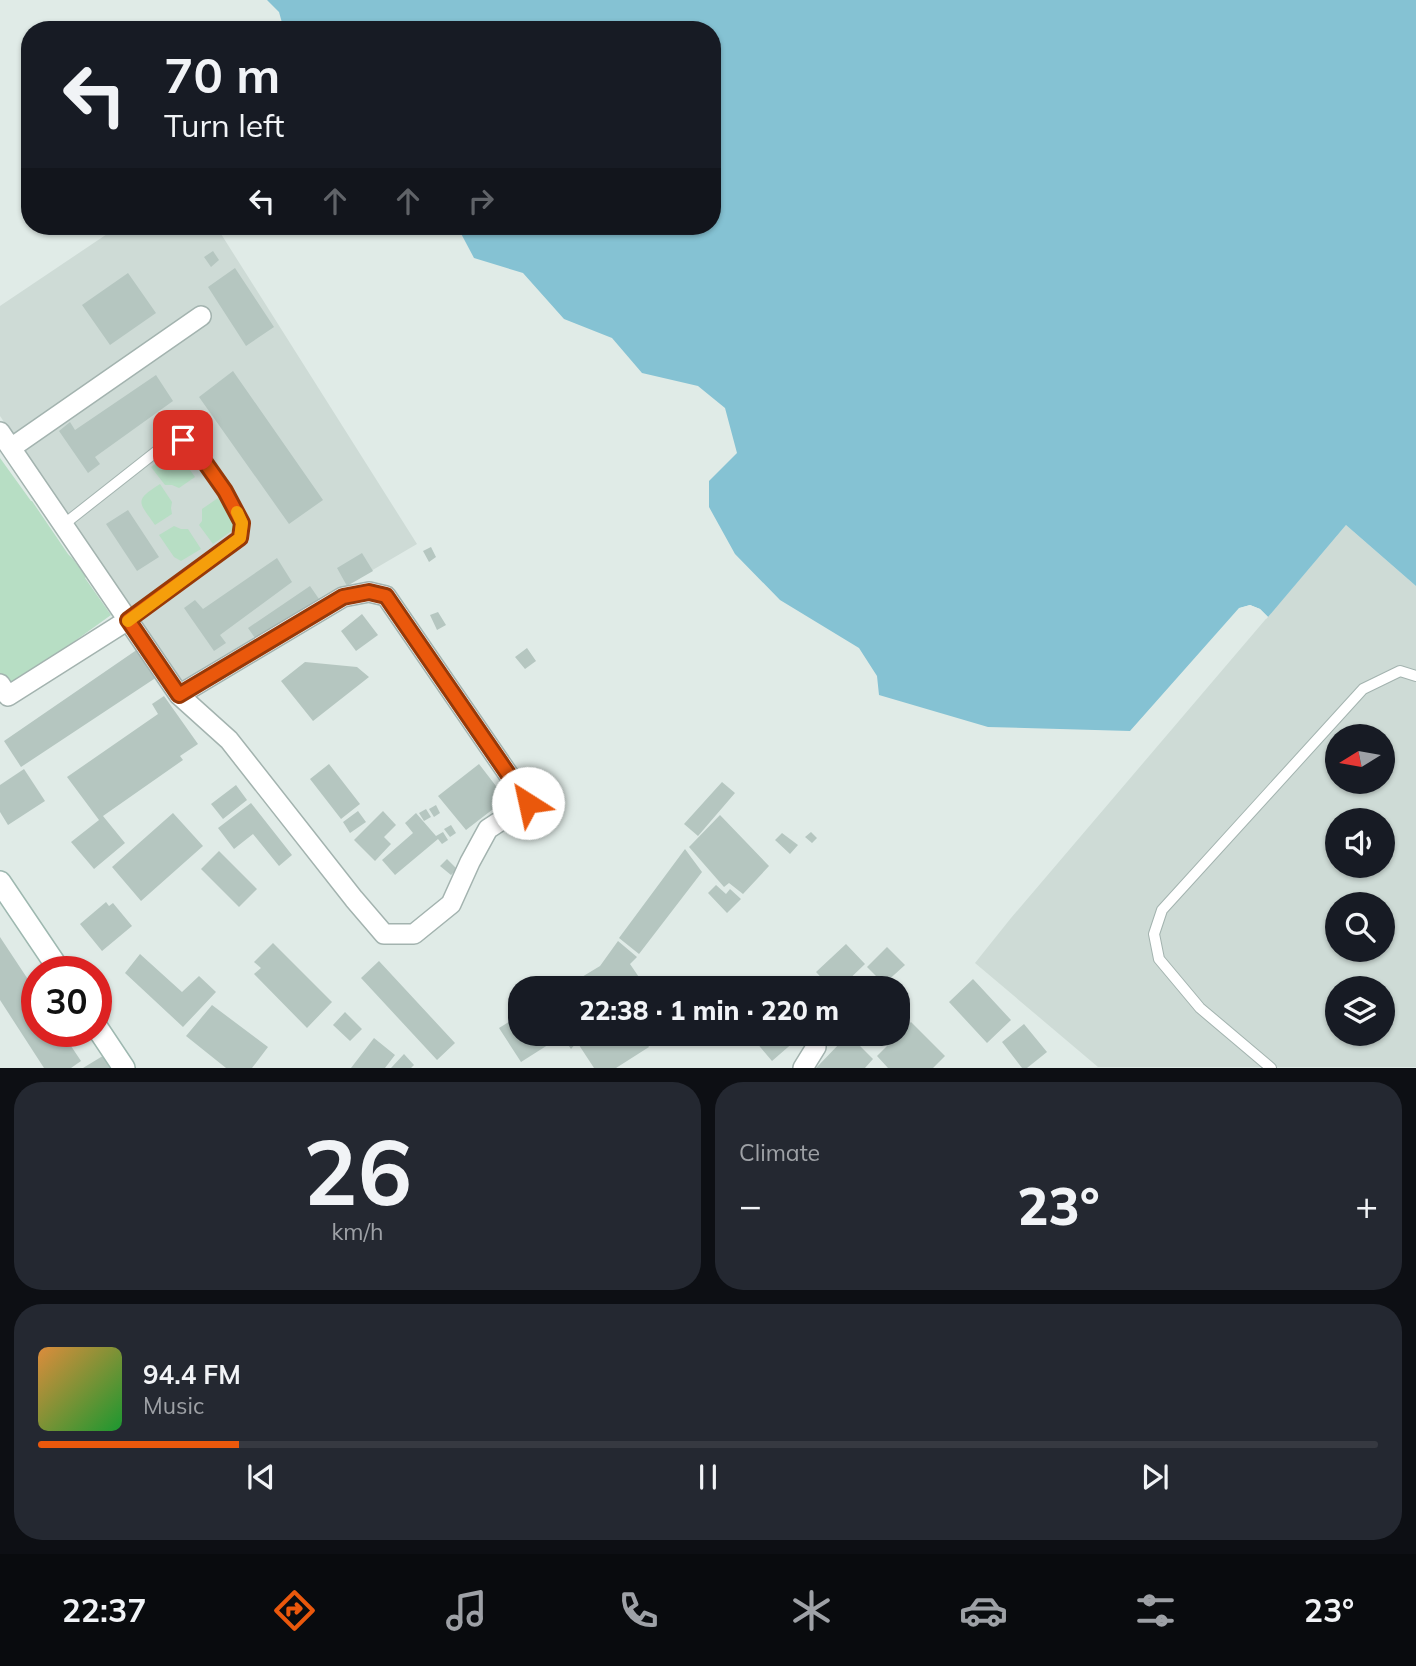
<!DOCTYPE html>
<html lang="en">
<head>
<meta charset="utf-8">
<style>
	:root { --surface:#171b24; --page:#242831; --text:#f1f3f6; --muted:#9ea1a6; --line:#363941; --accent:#ea580c }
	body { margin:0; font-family:Mulish,sans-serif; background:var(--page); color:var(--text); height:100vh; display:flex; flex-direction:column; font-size:26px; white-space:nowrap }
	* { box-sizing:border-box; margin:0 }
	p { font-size:23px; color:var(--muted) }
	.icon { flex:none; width:38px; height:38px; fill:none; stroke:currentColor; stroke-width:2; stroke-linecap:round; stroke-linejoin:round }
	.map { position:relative; height:1068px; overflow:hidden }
	.drawer { display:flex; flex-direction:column; gap:14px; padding:14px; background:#0d0f14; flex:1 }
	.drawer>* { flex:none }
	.top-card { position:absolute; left:21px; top:21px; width:700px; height:214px; border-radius:28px; box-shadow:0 2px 5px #0004; background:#171b24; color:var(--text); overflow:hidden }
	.needle { width:46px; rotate:259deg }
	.fabs { position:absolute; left:1325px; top:724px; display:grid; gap:14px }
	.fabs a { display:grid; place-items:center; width:70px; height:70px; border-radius:50%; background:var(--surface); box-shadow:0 2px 5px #0004; font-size:35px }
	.speed { position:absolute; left:21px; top:956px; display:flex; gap:14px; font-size:35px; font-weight:700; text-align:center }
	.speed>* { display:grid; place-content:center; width:91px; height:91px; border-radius:50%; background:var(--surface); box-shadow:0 2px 5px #0004; line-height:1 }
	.speed .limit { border:10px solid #d22; background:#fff; color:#111 }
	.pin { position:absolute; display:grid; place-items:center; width:60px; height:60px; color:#fff; margin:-30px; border-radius:14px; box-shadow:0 4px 10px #0006 }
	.me { position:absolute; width:77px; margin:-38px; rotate:325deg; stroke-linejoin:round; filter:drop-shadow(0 0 5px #0008) }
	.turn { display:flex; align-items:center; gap:24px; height:147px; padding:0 28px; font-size:32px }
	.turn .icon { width:91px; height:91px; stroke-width:2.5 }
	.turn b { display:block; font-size:49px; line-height:60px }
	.lanes { display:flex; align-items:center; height:66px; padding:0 28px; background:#0003; justify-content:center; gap:35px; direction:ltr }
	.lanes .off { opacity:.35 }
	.big { font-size:52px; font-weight:800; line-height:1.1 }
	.drawer .tile { flex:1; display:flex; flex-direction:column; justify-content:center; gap:10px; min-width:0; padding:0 24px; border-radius:28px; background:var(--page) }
	.drawer .dial { align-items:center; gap:0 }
	.dial b { font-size:91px; line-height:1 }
	.song { display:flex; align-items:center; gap:21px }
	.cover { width:84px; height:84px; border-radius:10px; background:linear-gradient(135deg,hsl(30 70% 55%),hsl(130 70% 35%)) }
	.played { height:7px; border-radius:4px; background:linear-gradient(90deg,var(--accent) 15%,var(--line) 15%) }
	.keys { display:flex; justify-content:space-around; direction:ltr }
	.heat { display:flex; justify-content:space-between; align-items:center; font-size:38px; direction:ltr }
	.drawer .tiles { flex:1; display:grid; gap:14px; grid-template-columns:1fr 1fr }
	.tile:last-child { grid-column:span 2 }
	.trip { position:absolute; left:508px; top:976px; width:402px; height:70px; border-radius:28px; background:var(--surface); box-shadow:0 2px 5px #0004; font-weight:800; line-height:70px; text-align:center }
	.menu { display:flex; height:112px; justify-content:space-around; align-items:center; background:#090b0e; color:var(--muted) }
	.menu .icon { width:49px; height:49px }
	.menu .active { color:var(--accent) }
	.menu b { font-size:32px; color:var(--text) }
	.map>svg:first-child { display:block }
	.built { fill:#cedbd6; fill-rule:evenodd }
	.green { fill:#b7dec4 }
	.water { fill:#85c2d3 }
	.pier { fill:#e0ebe7 }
	.building { fill:#b5c6c0 }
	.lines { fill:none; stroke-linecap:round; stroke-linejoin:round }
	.service-casing { stroke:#a3b3af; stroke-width:12 }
	.minor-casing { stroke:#a3b3af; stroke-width:22 }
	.secondary-casing { stroke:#9eb8b0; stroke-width:24 }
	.service { stroke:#fff; stroke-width:10 }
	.minor { stroke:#fff; stroke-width:19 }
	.secondary { stroke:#fff; stroke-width:21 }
	.route-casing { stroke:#983908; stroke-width:18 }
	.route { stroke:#ea580c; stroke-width:12 }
	.slow { stroke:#f59e0b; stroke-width:12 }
</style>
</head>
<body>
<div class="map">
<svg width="1416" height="1068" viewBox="0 0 1416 1068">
	<rect width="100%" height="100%" fill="#e0ebe7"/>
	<path class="built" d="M 119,226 L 216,226 L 417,544 L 180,683 L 0,416 L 0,306 Z
		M 1346,525 L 1416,586 L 1416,1067 L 1098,1067 L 975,963 L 1011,918 ZM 1337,737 L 1382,737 L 1382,782 L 1337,782 ZM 1337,821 L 1382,821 L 1382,866 L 1337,866 ZM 1337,905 L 1382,905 L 1382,950 L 1337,950 ZM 1337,989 L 1382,989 L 1382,1034 L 1337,1034 Z"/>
	<path class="green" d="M 171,453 L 180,456 L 195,477 L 179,488 L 172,485 L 165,485 L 151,467 Z
		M 0,458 L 31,501 L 32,501 L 68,554 L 73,559 L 86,577 L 85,578 L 111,615 L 8,689 L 0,677 Z
		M 160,484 L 172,502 L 171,508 L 172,514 L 155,525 C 139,502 133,501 160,484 Z
		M 218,498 C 224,508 235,518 233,530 L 213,544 L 199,525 L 202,521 L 202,509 Z
		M 174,526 L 181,529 L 188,529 L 201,549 L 181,561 L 174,557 L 159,535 Z"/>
	<path class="water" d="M 267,0 L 1416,0 L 1416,586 L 1346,525 L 1268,617 L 1260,609 L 1250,605 L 1239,608 L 1130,731 L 988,727 L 879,695 L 877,676 L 859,648 L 780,600 L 735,554 L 709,507 L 709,481 L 737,453 L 725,408 L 698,386 L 642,373 L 612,338 L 564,319 L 523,273 L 474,258 L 457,226 L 712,226 L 712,30 L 284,30 L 279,12 Z"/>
	<path class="pier" d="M 1250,605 L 1260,609 L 1268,617 L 1266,619 L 1258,612 L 1249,608 L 1242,611 L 1133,733 L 1128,734 L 1240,608 Z"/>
	<path class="building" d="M 213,251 L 219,260 L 211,267 L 204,257 Z
		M 235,268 L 274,327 L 246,346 L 208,287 Z
		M 128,273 L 156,313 L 110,345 L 82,305 Z
		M 233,371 L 323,500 L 289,524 L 199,397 Z
		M 156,375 L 173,401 L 95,457 L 100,464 L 88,473 L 59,431 L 70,422 L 75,430 Z
		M 128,510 L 159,557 L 137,571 L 106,524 Z
		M 431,547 L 436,557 L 429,562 L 423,551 Z
		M 362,553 L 373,571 L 347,586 L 337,568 Z
		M 277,558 L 292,582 L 220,635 L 226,643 L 214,651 L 184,608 L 195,600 L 203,609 Z
		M 310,586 L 319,599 L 257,641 L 248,628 Z
		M 438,612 L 446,625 L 437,630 L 430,615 Z
		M 362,614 L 378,635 L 356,651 L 341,631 Z
		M 527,648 L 536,661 L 525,669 L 515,657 Z
		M 138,649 L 157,677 L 21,767 L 4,741 Z
		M 305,662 L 357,667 L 369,677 L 313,721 L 281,681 Z
		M 164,696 L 198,744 L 180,756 L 183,760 L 103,816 L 125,843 L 94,869 L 71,842 L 99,820 L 67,777 L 158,714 L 152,704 Z
		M 329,764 L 360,804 L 341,819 L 310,779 Z
		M 479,764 L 506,799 L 466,830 L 438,796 Z
		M 24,769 L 45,801 L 8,825 L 0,812 L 0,785 Z
		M 722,782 L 735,793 L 698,836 L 684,824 Z
		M 236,785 L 247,800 L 223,819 L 211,804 Z
		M 251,803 L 292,855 L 279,866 L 253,834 L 234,849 L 218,828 Z
		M 436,805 L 440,813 L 434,817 L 429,809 Z
		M 426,809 L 431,817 L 424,821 L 419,813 Z
		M 358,811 L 366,822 L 350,833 L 343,822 Z
		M 383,811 L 396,825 L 384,837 L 391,844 L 375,861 L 354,840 Z
		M 173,813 L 203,846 L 141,901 L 112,867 Z
		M 416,813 L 436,836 L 443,832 L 448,840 L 442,844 L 438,839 L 395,875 L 382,860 L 413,833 L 405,823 Z
		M 720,815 L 769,866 L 743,894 L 729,883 L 724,887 L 689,847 Z
		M 451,825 L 456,833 L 450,837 L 444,829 Z
		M 811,832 L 817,838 L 812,843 L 805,837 Z
		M 782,833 L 798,845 L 790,854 L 775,840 Z
		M 685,849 L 702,872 L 639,954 L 619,938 Z
		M 219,851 L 257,889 L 239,907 L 201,869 Z
		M 447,859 L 457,869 L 451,875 L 440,866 Z
		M 716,885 L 726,894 L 730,889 L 741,899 L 727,913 L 708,893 Z
		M 106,902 L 109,906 L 113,903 L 132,926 L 102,951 L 80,924 Z
		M 0,937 L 37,993 L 37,1031 L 61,1031 L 81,1061 L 71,1068 L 44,1068 L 0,1000 Z
		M 618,941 L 637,957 L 630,964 L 645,986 L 641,989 L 562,989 L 600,966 Z
		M 273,943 L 332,1002 L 307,1028 L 254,974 L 261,968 L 254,962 Z
		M 846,944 L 865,964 L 839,989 L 832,989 L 816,972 Z
		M 887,947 L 905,965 L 884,984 L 867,967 Z
		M 140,954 L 182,992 L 199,976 L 216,992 L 183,1027 L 125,973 Z
		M 379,961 L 455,1043 L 437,1060 L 361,978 Z
		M 814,976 L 825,989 L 800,989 Z
		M 973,979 L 1011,1020 L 987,1043 L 949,1002 Z
		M 212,1005 L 268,1047 L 252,1068 L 226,1068 L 186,1036 Z
		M 345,1012 L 362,1029 L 350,1041 L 333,1025 Z
		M 520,1015 L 520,1034 L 641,1034 L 649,1047 L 616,1068 L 594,1068 L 577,1042 L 571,1049 L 562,1036 L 521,1062 L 499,1028 Z
		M 911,1022 L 945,1056 L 933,1068 L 888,1068 L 877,1056 Z
		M 1024,1024 L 1047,1052 L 1027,1068 L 1022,1068 L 1002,1042 Z
		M 749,1034 L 789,1034 L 795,1041 L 772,1061 Z
		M 833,1034 L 848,1034 L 873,1059 L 865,1068 L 816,1068 L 841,1042 Z
		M 374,1038 L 395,1055 L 385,1068 L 351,1068 Z
		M 106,1054 L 114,1068 L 83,1068 Z
		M 404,1054 L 414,1065 L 411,1068 L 391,1068 Z"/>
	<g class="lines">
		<defs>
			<path id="service" d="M 63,525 L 171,440 L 183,440 L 192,444 L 225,491 L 242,523 L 240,538 L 128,620
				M 1271,1068 L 1200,1008 L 1159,959 L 1154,934 L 1162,910 L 1363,689 L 1400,671 L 1416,676"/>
			<path id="minor" d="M 0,432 L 179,695 L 229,740 L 354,899 L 384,934 L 414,934 L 451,904 L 470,862 L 488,829 L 528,803 L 386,596 L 369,592 L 343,597 L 179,695
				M 11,448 L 201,316
				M 0,684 L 8,696 L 128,620
				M 803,1068 L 816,1047"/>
			<path id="secondary" d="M 0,882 L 60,971
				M 96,1026 L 124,1068"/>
		</defs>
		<use href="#service" class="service-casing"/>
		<use href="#minor" class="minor-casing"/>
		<use href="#secondary" class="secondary-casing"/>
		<use href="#service" class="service"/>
		<use href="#minor" class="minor"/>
		<use href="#secondary" class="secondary"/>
	</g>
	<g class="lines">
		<defs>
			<path id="route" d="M 183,440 L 192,444 L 225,491 L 242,523 L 240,538 L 128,620 L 179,695 L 343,597 L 369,592 L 386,596 L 528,803"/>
		</defs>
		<use href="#route" class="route-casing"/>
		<use href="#route" class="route"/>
		<path class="slow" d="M 128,621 L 240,538 L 242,523 L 237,512"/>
	</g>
</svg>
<div class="fabs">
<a><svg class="needle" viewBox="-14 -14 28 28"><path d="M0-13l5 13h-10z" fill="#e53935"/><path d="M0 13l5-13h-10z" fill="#9ea1a6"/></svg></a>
<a><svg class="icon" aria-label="sound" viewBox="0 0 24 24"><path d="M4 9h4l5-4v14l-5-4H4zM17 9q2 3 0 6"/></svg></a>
<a><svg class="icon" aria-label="search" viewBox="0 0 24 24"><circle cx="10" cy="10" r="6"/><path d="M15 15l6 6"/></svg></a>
<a><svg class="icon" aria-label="layers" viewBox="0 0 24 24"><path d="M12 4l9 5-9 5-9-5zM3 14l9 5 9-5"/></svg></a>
</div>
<div class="speed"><div class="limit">30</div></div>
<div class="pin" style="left:183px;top:440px;background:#d93025"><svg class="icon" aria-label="arrive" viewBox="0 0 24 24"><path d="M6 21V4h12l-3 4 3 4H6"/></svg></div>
<svg class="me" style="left:528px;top:803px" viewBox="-20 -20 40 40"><circle r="19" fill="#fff"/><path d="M0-13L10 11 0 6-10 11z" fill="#ea580c"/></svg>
<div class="trip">22:38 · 1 min · 220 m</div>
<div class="top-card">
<div class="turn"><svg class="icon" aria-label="left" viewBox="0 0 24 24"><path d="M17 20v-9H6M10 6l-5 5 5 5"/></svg><div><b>70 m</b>Turn left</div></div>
<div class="lanes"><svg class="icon" aria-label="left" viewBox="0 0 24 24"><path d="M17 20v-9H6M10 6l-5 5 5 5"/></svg><svg class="icon off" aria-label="ahead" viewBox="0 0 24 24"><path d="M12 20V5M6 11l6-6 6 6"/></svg><svg class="icon off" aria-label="ahead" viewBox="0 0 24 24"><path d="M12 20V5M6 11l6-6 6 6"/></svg><svg class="icon off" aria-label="right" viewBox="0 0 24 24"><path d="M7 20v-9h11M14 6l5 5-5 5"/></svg></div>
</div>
</div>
<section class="drawer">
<div class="tiles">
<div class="tile dial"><b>26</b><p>km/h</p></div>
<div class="tile"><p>Climate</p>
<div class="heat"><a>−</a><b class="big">23°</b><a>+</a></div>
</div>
<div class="tile">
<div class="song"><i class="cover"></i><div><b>94.4 FM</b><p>Music</p></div></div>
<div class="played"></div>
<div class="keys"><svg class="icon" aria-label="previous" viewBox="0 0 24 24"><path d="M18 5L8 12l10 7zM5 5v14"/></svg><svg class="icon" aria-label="pause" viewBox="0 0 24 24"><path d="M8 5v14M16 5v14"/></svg><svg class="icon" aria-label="next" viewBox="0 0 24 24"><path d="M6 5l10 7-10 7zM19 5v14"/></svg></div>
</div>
</div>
</section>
<nav class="menu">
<b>22:37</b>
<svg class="icon active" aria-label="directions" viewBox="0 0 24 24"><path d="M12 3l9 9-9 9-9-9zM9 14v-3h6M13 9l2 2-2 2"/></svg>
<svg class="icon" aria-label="music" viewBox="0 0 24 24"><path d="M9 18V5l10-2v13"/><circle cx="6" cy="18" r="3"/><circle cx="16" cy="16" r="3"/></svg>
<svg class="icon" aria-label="phone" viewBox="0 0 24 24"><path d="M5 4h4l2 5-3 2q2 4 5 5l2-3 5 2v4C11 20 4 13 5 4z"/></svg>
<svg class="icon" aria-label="climate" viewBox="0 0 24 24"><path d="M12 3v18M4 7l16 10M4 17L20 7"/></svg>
<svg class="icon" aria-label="car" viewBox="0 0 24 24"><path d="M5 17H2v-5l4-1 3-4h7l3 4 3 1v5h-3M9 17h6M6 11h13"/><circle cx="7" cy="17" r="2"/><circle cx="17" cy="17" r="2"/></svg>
<svg class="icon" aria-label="filters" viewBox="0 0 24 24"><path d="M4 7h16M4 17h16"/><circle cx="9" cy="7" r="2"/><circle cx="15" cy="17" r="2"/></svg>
<b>23°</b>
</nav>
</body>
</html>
